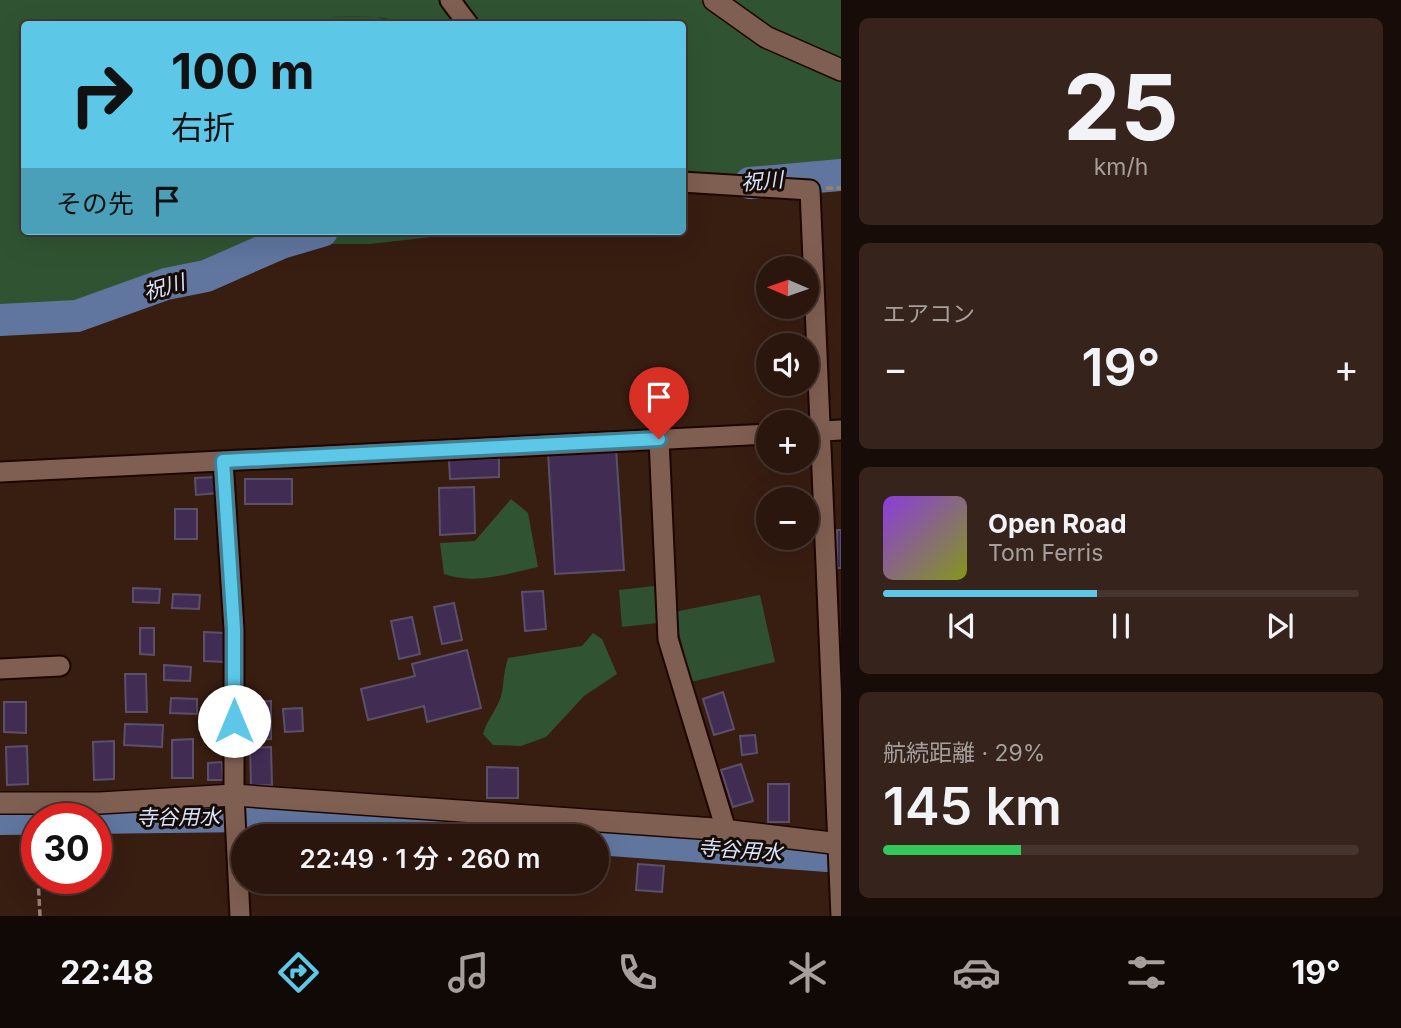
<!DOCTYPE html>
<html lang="ja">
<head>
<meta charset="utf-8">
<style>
	:root { --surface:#2a160d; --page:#36231b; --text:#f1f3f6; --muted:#a59f9d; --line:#46352e; --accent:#5dc7e8 }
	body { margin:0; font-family:Inter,"Noto Sans JP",sans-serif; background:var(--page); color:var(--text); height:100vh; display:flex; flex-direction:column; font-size:26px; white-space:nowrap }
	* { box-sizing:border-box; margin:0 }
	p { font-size:23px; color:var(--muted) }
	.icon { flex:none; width:38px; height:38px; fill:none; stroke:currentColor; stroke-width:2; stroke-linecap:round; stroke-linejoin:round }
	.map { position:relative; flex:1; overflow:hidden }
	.drawer { display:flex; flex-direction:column; gap:18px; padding:18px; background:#170c07; width:560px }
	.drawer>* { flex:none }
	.top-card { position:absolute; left:21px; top:21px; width:665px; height:214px; border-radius:7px; box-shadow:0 7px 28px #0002,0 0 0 2px var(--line); background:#5dc7e8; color:#111; overflow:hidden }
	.needle { width:46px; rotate:272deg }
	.buttons { position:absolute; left:756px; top:256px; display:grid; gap:14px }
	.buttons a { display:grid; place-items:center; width:63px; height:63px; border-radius:50%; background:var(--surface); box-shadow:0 7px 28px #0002,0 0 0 2px var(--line); font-size:35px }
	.speed { position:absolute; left:21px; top:803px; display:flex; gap:14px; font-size:35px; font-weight:700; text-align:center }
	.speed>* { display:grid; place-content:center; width:91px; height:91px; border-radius:50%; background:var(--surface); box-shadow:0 7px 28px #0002,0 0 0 2px var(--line); line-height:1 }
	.speed .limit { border:10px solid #d22; background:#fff; color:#111 }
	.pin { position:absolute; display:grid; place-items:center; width:60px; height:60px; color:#fff; margin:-72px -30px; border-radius:50% 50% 50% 0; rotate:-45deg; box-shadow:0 0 7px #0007 }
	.pin .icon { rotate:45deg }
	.me { position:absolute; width:77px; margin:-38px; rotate:0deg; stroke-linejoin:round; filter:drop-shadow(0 0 5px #0008) }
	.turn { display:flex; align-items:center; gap:24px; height:147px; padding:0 35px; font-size:32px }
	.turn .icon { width:91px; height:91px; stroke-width:2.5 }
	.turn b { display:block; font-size:49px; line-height:60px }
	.then { display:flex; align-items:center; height:66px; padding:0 35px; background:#0003; gap:14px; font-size:26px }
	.big { font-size:52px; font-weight:600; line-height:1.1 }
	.drawer .tile { flex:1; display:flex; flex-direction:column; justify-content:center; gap:10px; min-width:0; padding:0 24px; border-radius:10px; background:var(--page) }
	.drawer .dial { align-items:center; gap:0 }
	.dial b { font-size:91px; line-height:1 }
	.song { display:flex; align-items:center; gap:21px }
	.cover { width:84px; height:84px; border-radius:10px; background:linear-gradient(135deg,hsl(270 70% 55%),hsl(70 70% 35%)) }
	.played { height:7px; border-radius:4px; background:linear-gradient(90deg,var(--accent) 45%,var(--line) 45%) }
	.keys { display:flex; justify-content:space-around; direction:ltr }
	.heat { display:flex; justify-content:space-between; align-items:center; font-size:38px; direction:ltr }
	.charge { height:10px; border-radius:5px; background:linear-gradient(90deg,#34c759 29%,var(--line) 0) }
	.trip { position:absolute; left:231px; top:824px; width:378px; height:70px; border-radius:35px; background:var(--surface); box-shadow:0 7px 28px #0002,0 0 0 2px var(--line); font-weight:600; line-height:70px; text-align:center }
	.tabs { display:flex; height:112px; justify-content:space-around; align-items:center; background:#110905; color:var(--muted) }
	.tabs .icon { width:49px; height:49px }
	.tabs .current { color:var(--accent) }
	.tabs b { font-size:32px; color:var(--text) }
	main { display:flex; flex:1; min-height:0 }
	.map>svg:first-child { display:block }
	.green { fill:#2f5131 }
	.forest { fill:#305432 }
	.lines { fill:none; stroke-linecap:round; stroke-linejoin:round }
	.river { stroke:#60769f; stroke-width:32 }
	.building { fill:#412d53; stroke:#5c4f6a; stroke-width:2 }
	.street-casing { stroke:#1e0600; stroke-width:23 }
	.secondary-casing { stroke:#1e0600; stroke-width:24 }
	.path { stroke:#988177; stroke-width:3.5; stroke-dasharray:7 3.5; stroke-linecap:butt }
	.street { stroke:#7f5f51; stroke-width:19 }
	.secondary { stroke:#7f5f51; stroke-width:21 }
	.route-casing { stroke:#3c8197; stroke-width:18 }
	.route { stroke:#5dc7e8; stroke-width:12 }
	.labels { text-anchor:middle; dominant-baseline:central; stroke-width:6; stroke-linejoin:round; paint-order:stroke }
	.water-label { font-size:21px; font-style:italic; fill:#d6e4ff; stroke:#170b06 }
</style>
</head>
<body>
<main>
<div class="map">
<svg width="841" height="916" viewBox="0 0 841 916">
	<rect width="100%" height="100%" fill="#381d11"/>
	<path class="green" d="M 332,16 L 377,17 L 401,24 L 334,24 Z
		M 294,231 L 484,231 L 370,244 L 301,244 Z
		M 654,586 L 658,623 L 622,627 L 619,590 Z
		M 760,595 L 775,662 L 691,682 L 674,612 Z"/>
	<path class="forest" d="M 0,0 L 841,0 L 841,176 L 776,180 L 683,180 L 682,24 L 418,24 L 377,17 L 333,16 L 334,24 L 24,24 L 24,231 L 292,231 L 281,243 L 77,316 L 0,328 Z
		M 511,499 L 528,513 L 538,567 C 506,574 476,585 444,574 L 440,543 L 475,541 Z
		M 593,633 L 602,639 L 617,674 L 584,696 L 546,737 L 521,746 L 493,745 L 483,734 C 487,719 499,708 502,692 C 504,680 504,670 508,658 L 582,646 Z"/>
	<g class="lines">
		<path class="river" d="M 750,183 L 841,175
			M 0,320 L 77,316 L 166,284 L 206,276 L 281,243 L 322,231
			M 0,819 L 251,816 L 566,836
			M 597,839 L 841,857"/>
	</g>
	<path class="building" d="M 616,448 L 624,570 L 555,574 L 548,452 Z
		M 499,458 L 499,477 L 450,479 L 449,460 Z
		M 217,477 L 218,493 L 196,495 L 195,478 Z
		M 245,479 L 292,479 L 292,504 L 245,504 Z
		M 474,487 L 475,533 L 440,535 L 439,488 Z
		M 175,509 L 197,509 L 197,539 L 175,539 Z
		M 837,530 L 841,530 L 841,568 L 837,568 Z
		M 133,588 L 160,589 L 159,603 L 133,602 Z
		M 543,591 L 546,629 L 525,631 L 522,592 Z
		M 173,594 L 200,595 L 199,609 L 172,608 Z
		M 454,603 L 462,640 L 442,644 L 434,607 Z
		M 412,617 L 420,654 L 399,659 L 391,621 Z
		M 140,628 L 154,628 L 154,655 L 140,654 Z
		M 204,632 L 225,633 L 225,662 L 204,661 Z
		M 467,650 L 481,708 L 427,722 L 424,706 L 368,720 L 361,689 L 415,676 L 412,664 Z
		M 164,665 L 191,667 L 190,681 L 164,680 Z
		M 125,674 L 146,674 L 147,712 L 126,712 Z
		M 723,692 L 734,729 L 714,735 L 703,699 Z
		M 171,698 L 197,699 L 197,714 L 170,713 Z
		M 271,701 L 271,739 L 250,740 L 250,702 Z
		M 4,702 L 26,702 L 26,733 L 4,732 Z
		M 302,708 L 303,731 L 285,732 L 283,709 Z
		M 199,716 L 226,717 L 226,731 L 199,730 Z
		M 125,724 L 163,725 L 162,747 L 124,745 Z
		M 755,735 L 757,753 L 742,755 L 740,736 Z
		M 193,739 L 193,778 L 172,778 L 172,740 Z
		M 114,741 L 114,779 L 94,780 L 93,742 Z
		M 27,746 L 28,784 L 7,785 L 6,747 Z
		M 271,747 L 272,785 L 251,786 L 250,748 Z
		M 222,762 L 223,780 L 208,780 L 208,763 Z
		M 741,764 L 753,801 L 733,807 L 721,770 Z
		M 487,767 L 518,768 L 518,798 L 487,798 Z
		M 768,784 L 789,784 L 789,822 L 768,822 Z
		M 638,864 L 664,866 L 662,892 L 636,890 Z"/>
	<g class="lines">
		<defs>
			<path id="street" d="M 450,0 L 468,24
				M 682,182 L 810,190 L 841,916
				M 807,432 L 841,430
				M 659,439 L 668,639 L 726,830
				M 223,461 L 234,629 L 234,795 L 240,916
				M 0,472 L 768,434
				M 0,669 L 60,666"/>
			<path id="secondary" d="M 714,0 L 766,37 L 841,70
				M 0,803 L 100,803 L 234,795 L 714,829 L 841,844"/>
		</defs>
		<use href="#street" class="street-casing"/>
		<use href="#secondary" class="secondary-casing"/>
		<path class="path" d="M 826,188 L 841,188
			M 36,828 L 37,841
			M 38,878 L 40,916"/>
		<use href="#street" class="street"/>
		<use href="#secondary" class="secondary"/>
	</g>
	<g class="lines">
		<defs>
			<path id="route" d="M 234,721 L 234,629 L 223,461 L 659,439"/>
		</defs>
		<use href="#route" class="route-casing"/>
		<use href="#route" class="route"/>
	</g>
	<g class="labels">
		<g class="water-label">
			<text transform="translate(762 181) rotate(-5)">祝川</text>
			<text transform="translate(164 287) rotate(-16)">祝川</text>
			<text transform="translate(178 817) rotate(-1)">寺谷用水</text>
			<text transform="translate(740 850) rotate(4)">寺谷用水</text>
		</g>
	</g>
</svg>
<div class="buttons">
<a><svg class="needle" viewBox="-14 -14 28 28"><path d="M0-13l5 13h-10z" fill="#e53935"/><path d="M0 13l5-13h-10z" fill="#a59f9d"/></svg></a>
<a><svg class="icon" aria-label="sound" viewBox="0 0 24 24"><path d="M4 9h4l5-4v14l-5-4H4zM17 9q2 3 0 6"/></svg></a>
<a>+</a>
<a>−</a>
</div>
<div class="speed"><div class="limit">30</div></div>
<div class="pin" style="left:659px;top:439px;background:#d93025"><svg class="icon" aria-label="arrive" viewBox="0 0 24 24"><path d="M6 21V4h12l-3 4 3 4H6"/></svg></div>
<svg class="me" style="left:234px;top:721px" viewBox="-20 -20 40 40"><circle r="19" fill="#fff"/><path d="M0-13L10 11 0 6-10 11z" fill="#5dc7e8"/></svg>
<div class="trip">22:49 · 1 分 · 260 m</div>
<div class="top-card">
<div class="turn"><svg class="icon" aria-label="right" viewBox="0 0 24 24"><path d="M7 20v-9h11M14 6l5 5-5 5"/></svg><div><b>100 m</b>右折</div></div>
<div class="then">その先<svg class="icon" aria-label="arrive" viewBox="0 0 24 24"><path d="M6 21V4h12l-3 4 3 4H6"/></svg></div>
</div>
</div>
<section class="drawer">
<div class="tile dial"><b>25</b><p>km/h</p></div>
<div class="tile"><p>エアコン</p>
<div class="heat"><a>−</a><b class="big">19°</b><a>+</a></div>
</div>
<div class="tile">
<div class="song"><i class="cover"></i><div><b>Open Road</b><p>Tom Ferris</p></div></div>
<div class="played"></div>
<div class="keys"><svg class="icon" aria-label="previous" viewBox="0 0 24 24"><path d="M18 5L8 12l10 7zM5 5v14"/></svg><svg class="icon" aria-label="pause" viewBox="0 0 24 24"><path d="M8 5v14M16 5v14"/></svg><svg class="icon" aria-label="next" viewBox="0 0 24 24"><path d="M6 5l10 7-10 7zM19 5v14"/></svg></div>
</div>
<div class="tile"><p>航続距離 · 29%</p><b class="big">145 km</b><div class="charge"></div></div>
</section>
</main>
<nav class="tabs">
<b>22:48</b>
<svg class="icon current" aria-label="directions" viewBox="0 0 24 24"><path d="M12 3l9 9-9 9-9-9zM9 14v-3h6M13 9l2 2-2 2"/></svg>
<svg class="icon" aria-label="music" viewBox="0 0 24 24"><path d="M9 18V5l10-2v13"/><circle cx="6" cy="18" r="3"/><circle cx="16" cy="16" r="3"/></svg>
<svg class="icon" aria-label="phone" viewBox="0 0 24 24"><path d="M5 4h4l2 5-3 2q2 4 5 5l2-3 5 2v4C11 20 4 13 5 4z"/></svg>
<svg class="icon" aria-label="climate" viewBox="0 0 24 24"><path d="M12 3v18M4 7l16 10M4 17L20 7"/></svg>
<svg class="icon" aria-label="car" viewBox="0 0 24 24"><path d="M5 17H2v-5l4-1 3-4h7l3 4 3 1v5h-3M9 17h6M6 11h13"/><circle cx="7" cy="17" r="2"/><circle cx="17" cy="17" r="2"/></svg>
<svg class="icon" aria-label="filters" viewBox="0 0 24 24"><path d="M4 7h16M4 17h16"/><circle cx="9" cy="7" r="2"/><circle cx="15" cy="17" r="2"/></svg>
<b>19°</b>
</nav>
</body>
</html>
